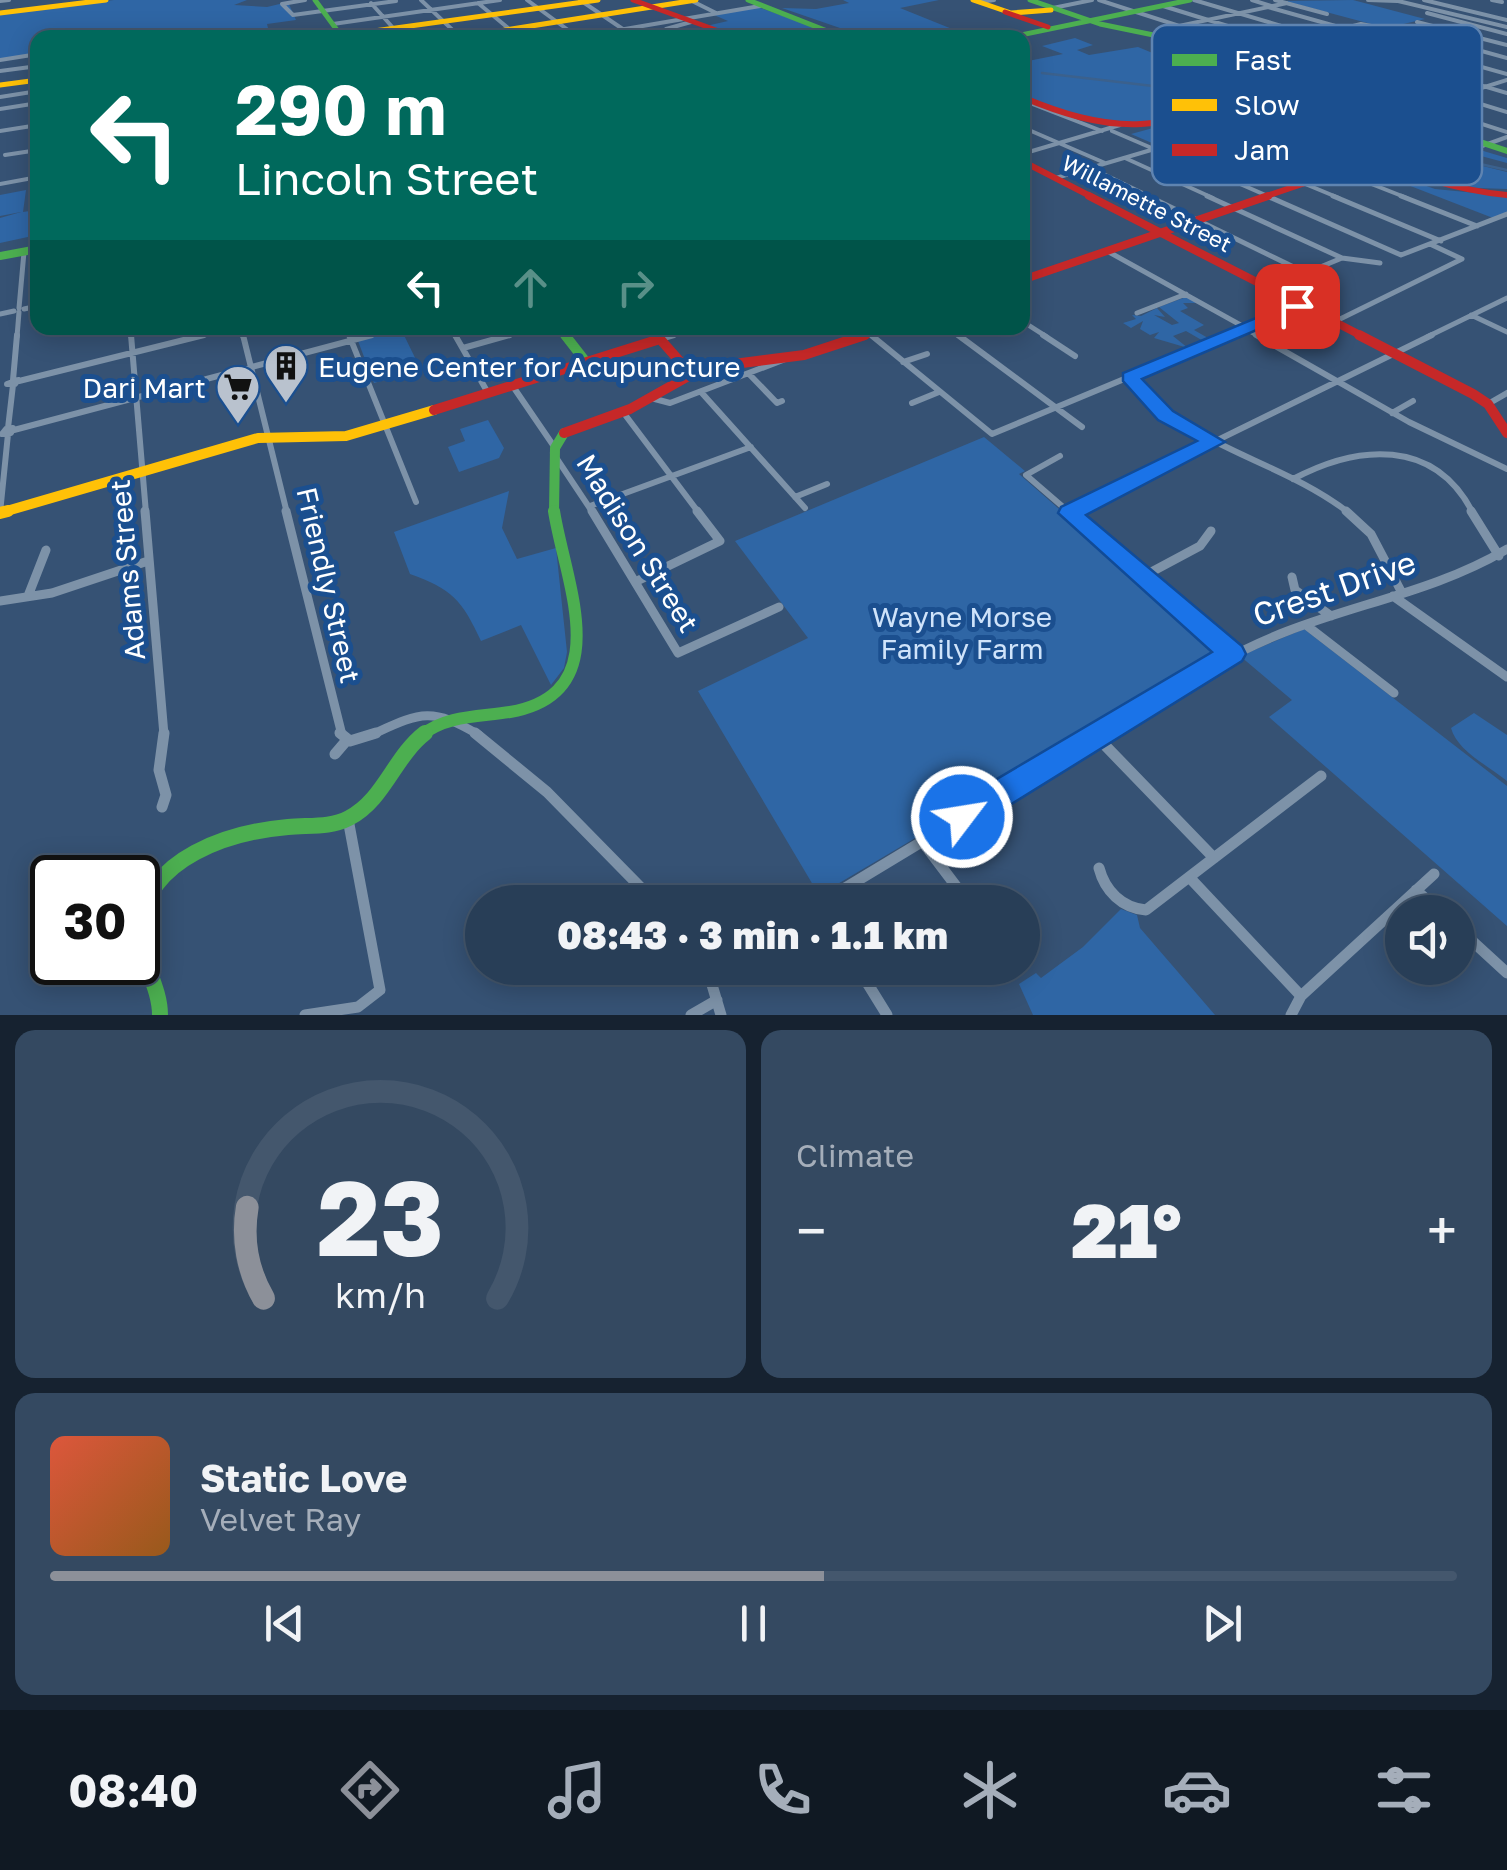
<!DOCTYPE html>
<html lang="en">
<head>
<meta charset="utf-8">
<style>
	:root { --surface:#283e57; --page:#344961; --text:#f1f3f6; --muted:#a5aeba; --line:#44576d; --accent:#8c9099 }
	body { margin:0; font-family:"Golos Text",sans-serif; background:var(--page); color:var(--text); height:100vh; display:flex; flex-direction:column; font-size:38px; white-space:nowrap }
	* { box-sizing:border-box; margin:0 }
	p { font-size:32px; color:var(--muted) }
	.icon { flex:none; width:55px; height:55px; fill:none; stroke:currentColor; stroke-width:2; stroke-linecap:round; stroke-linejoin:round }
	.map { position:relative; height:1015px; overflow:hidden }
	.sheet { display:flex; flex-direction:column; gap:15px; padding:15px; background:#162230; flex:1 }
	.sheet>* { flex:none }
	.guide { position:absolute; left:30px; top:30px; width:1000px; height:305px; border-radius:20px; box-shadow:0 5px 25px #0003,0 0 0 2px var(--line); background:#00695c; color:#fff; overflow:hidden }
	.controls { position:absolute; left:1385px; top:895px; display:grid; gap:20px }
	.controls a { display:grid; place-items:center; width:90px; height:90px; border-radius:50%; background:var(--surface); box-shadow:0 5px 25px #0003,0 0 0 2px var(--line); font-size:50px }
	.speed { position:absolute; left:30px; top:855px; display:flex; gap:20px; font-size:50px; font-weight:700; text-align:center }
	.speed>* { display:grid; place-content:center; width:130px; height:130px; border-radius:50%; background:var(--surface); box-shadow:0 5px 25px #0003,0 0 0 2px var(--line); line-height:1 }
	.speed .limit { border:5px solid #111; border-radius:15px; background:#fff; color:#111 }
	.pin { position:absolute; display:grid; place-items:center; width:85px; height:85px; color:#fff; margin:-42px; border-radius:20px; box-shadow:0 5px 15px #0006 }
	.me { position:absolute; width:110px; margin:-55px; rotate:59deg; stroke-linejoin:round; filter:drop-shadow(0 0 8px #0008) }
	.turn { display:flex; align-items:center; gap:35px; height:210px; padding:0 40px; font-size:45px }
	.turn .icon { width:130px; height:130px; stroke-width:2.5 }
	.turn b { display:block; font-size:70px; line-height:85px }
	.lanes { display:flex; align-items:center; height:95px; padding:0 40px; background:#0003; justify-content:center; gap:50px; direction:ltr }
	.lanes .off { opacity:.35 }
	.big { font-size:75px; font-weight:800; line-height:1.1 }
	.sheet .widget { flex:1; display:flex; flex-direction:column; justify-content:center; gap:15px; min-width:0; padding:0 35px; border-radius:20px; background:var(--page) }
	.sheet .dial { align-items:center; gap:0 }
	.dial svg { height:260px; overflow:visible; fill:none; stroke:var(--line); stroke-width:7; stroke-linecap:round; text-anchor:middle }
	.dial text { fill:var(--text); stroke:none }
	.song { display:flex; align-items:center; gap:30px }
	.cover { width:120px; height:120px; border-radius:15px; background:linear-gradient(135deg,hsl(10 70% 55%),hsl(30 70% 35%)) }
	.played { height:10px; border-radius:5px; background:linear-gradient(90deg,var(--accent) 55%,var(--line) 55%) }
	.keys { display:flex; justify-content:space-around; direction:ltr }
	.heat { display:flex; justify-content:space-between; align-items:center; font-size:55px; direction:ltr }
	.sheet .tiles { flex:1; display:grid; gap:15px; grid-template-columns:1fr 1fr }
	.widget:last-child { grid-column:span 2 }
	.trip { position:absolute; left:465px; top:885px; width:575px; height:100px; border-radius:50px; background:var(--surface); box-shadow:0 5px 25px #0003,0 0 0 2px var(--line); font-weight:800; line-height:100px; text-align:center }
	.tab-bar { display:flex; height:160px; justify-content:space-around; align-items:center; background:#101923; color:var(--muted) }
	.tab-bar .icon { width:70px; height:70px }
	.tab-bar .selected { color:var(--accent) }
	.tab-bar b { font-size:45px; color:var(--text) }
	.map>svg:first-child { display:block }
	.green { fill:#2f66a5 }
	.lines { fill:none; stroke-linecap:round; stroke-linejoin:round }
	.stream { stroke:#3b618d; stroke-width:2.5 }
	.street-far4 { stroke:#7d92a8; stroke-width:4 }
	.street-far3 { stroke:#7d92a8; stroke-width:5 }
	.street-far2 { stroke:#7d92a8; stroke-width:6 }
	.street-far1 { stroke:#7d92a8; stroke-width:9 }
	.street { stroke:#7d92a8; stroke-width:11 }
	.fast-far5 { stroke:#4caf50; stroke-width:5 }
	.fast-far4 { stroke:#4caf50; stroke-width:6 }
	.fast-far3 { stroke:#4caf50; stroke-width:8 }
	.fast-far2 { stroke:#4caf50; stroke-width:10 }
	.fast-far1 { stroke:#4caf50; stroke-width:12 }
	.fast { stroke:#4caf50; stroke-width:16 }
	.slow-far2 { stroke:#ffc107; stroke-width:5 }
	.slow-far1 { stroke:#ffc107; stroke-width:10 }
	.slow { stroke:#ffc107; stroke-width:12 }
	.jam-far3 { stroke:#c62828; stroke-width:5 }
	.jam-far2 { stroke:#c62828; stroke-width:6 }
	.jam-far1 { stroke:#c62828; stroke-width:8 }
	.jam { stroke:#c62828; stroke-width:10 }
	.route { fill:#1a73e8; stroke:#114b97; stroke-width:2.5 }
	.labels { text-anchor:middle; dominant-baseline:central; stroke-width:10; stroke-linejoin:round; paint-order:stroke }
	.far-street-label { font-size:22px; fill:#fff; stroke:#1b4f8f }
	.poi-label { font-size:28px; fill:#fff; stroke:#1b4f8f; text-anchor:start }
	.street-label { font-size:28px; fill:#fff; stroke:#1b4f8f }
	.park-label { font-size:28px; fill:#cfe3fa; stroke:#1b4f8f }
	.near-street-label { font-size:32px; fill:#fff; stroke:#1b4f8f }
	.key { fill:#1b4f8f; stroke:#5f84b1; stroke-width:2.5 }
	.key-label { font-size:28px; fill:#fff }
</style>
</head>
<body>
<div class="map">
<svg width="1507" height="1015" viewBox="0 0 1507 1015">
	<rect width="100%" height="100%" fill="#365274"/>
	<path class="green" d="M 114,0 L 247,0 L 234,5 L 267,7 L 288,2 L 296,20 L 267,24 L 268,28 L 236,38 L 38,38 L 37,54 L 0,59 L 0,14 Z
		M 843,0 L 939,0 L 900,8 L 972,37 L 866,37 L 782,8 L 816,9 L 849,3 Z
		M 1353,0 L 1425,19 L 1386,28 L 1285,1 Z
		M 758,7 L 820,29 C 774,37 750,40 706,26 L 728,21 L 714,15 Z
		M 1075,38 L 1093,45 L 1077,50 L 1089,55 L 1138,47 L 1206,75 L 1232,68 L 1295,88 L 1290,95 L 1308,102 L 1302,104 L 1314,109 L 1319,107 L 1315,103 L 1326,101 L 1373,120 L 1399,117 L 1436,131 L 1407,142 L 1411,151 L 1414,151 L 1412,145 L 1454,150 L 1436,146 L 1438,140 L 1443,139 L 1507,158 L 1507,163 L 1481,156 L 1418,150 L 1507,172 L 1507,189 L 1451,187 L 1376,164 L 1390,162 L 1393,152 L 1381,153 L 1343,138 L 1322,140 L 1241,118 L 1145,123 L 1081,118 L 1023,95 L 1023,62 L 1063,54 L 1042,46 Z
		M 1190,118 C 1247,119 1302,134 1352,162 L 1247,123 L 1191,139 L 1180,135 L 1152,143 L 1131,134 Z
		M 1372,167 L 1435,189 L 1507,196 L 1507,212 L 1493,218 L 1364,168 Z
		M 26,190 L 23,212 L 37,210 L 37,235 L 0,243 L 0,218 L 21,212 L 0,216 L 0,195 Z
		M 1186,297 L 1197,303 L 1183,303 L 1188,308 L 1180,311 L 1204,325 L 1194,330 L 1208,338 L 1219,337 L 1205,342 L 1186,331 L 1173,336 L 1188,348 L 1154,338 L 1159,332 L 1150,335 L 1140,329 L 1143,321 L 1131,328 L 1123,323 L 1136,319 L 1132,315 L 1141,316 L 1157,308 L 1165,317 L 1154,315 L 1172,325 L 1179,323 L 1159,307 Z
		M 401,329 L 421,370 L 374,383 L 358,341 Z
		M 488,420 L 504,448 L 499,458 L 459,472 L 448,447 L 465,441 L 460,429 Z
		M 984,437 L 1025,471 L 1019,474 L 1221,650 L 1189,676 L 819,895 L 698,691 L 808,638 L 735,541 Z
		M 509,491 L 502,528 L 517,559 L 556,548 L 567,652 L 564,668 L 551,685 L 521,625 L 481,641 C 462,600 452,589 410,574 L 394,532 Z
		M 1304,629 L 1507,786 L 1507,926 L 1269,717 L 1292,700 L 1240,656 Z
		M 1474,713 L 1507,735 L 1507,781 C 1489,766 1457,751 1451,728 Z
		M 1121,909 L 1137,915 L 1140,928 L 1215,1015 L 1033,1015 L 1019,984 L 1036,973 L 1041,978 L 1083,947 Z"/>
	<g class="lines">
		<path class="stream" d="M 1042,73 L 1170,88 L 1402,146
			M 1414,149 L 1507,170"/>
		<path class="street-far4" d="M 305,0 L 282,4 L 293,15 L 396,1
			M 421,0 L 461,38
			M 527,0 L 579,38
			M 580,0 L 636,38
			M 1099,0 L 1507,132
			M 1194,0 L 1507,93
			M 1252,0 L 1271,6
			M 1275,0 L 1327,14
			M 1368,0 L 1397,1
			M 1394,0 L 1507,27
			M 1424,0 L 1507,20
			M 1492,0 L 1502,2
			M 0,1 L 9,0
			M 692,1 L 716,13
			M 980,2 L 994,0
			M 371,3 L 402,38
			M 478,3 L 520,38
			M 1163,6 L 1507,112
			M 1268,7 L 1507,74
			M 1053,8 L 1092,0
			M 1427,13 L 1507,34
			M 1417,22 L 1507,45
			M 333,24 L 500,0
			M 1179,26 L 1287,3
			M 1395,27 L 1507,58
			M 1155,35 L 1180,29
			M 160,38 L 167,38
			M 572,38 L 760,6
			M 670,38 L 674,35 L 666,29 L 691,22
			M 1160,44 L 1176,41
			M 1168,52 L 1192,46
			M 1226,58 L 1361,24 L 1387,29
			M 0,60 L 38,54
			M 0,71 L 38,66
			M 1305,84 L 1476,37
			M 0,97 L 38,91
			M 1022,100 L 1102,131
			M 0,109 L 38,103
			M 1396,115 L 1507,80
			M 1022,127 L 1105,163
			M 1232,129 L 1407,198
			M 0,131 L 38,125
			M 1112,131 L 1154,149
			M 1197,139 L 1339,198
			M 1482,146 L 1507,137
			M 1158,148 L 1272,198
			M 1022,154 L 1120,125
			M 5,155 L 38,150
			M 1125,158 L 1213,198
			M 1091,168 L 1153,198
			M 1056,178 L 1168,145
			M 0,184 L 38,177"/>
		<path class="street-far3" d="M 1148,196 L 1306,273 L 1342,258 L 1380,263
			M 1207,196 L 1342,258
			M 1267,196 L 1401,255 L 1507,214
			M 1333,196 L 1441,241
			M 1401,196 L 1477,226
			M 1432,245 L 1462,259
			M 1107,251 L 1246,328
			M 19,308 L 24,252
			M 24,309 L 38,306
			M 1137,313 L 1186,294
			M 0,314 L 14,311
			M 1471,315 L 1507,332
			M 1022,321 L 1047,337
			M 1334,322 L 1462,259
			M 130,328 L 131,337
			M 241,328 L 243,337
			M 346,328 L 350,337
			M 451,328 L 456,337
			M 650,328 L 659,337
			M 949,328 L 962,337
			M 1244,328 L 1261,337
			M 869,333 L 874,337
			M 17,337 L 19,312
			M 194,337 L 232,328
			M 362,337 L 398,328
			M 501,337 L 535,328
			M 665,337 L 698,328
			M 1224,337 L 1302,305
			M 1427,337 L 1507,298"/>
		<path class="street-far2" d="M 131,335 L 146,513
			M 243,335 L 287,513
			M 349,335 L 416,502
			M 455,335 L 488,393
			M 656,335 L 660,339 L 674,335
			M 871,335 L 992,434 L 1230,335
			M 958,335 L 1082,427
			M 1043,335 L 1075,356
			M 1256,335 L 1409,422 L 1507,469
			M 463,348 L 510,335
			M 903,362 L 927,354
			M 750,375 L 777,403 L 782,401
			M 1130,377 C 1185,447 1280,459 1349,513
			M 13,380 L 17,335
			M 18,380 L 15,384 L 7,384 Z
			M 19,381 L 204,335
			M 512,385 L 553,445
			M 701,392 L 805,508
			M 651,398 L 670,403 L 788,358
			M 912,403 L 939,392
			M 1488,404 L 1507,393
			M 623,412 L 699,513
			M 1392,413 L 1413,401
			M 8,428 L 13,385
			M 13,428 L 11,433 L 2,434 L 6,429 Z
			M 14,430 L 372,335
			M 553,453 L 593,513
			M 1060,456 L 1026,475 L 1070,513
			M 1293,479 C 1357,445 1434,437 1473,513
			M 795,497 L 827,484
			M 590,506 L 751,447
			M 0,513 L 8,434
			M 1069,513 L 1432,335"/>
		<path class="street-far1" d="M 145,511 L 164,735
			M 286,511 L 342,735
			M 592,511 L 678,653 L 779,607
			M 1067,511 L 1232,654
			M 1346,511 L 1371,534 L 1402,593
			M 1471,511 L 1499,556
			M 1069,513 L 1074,511
			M 1142,577 L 1200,546 L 1211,531
			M 1292,577 L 1295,590 L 1331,616
			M 637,581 L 720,541 L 697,511
			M 28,596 L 46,550
			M 1393,596 L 1507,677
			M 0,601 L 52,593 L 148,561
			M 1306,625 L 1394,693
			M 371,735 C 420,713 430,706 479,735
			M 1097,735 C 1159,698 1218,658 1285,632 C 1359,603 1438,590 1507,549"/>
		<path class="street" d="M 340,733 L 350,741 L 376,733
			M 475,733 L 547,792 L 655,902
			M 1097,737 L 1214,858
			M 335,754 L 347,740
			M 162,807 L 166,795 L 159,770 L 164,733
			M 922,841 L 968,902
			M 1099,868 C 1105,891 1122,908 1146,910 L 1321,776
			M 1190,878 L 1301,996
			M 1416,890 L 1440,912
			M 822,902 L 1102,733
			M 1458,928 L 1507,973
			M 707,968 L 721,1015
			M 858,968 L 887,1015
			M 305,1015 L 358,1007 L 380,990 L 348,819
			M 691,1015 L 717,1000
			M 1291,1015 L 1301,996 L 1434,874"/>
		<path class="fast-far5" d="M 315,0 L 342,37
			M 748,0 L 845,38
			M 1030,0 L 1100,24 L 1168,38 L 1319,88
			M 1006,38 L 1190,0"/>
		<path class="fast-far4" d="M 1311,86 L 1507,151"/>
		<path class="fast-far3" d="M 0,256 L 38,249
			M 560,328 L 567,337"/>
		<path class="fast-far2" d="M 565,335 L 586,362
			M 554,513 L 555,448 L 564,433"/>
		<path class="fast-far1" d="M 422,735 C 447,715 480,717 510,712 C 618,693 565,582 554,511"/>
		<path class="fast" d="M 160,1015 C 160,984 137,956 140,926 C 148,857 230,832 288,827 C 309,825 330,828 349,818 C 384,800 394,757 425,733"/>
		<path class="slow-far2" d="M 973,0 L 1011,13 L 1051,10
			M 0,13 L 106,0
			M 323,38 L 598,0
			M 455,38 L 696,0
			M 0,85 L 38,80"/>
		<path class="slow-far1" d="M 0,513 L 258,438 L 346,436 L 434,410"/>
		<path class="slow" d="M 0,513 L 8,511"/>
		<path class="jam-far3" d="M 633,0 L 738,38
			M 1005,12 L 1048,27"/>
		<path class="jam-far2" d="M 1022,97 C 1060,113 1100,126 1141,124 C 1175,122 1207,112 1241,119 C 1334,137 1411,186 1507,195
			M 1022,161 L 1094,198
			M 1261,198 L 1364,163"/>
		<path class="jam-far1" d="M 1089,196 L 1364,337
			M 1022,280 L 1268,196
			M 857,337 L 886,328"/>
		<path class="jam" d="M 1359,335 L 1473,394 L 1488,404 L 1507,433
			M 434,410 L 660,339 L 690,373
			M 564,433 L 630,409 L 703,368 L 804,355 L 865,335"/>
	</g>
	<path class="route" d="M 1297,301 L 1306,306 L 1303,310 L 1142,379 L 1173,411 L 1225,442 L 1086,515 L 1242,646 L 1246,654 L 1242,661 L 973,828 L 962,832 L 951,828 L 947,817 L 951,806 L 1212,652 L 1058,513 L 1061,507 L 1197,441 L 1158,420 L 1123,381 L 1123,373 Z"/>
	<defs>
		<symbol id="building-pin" viewBox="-11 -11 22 30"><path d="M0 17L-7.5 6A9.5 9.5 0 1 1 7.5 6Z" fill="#b9c2ce" stroke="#1b4f8f"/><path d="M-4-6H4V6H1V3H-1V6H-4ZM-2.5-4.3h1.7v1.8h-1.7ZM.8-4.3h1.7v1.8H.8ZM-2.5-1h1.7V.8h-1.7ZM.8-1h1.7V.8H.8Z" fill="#111"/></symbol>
		<symbol id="supermarket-pin" viewBox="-11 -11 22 30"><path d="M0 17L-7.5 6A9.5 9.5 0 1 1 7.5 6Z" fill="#b9c2ce" stroke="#1b4f8f"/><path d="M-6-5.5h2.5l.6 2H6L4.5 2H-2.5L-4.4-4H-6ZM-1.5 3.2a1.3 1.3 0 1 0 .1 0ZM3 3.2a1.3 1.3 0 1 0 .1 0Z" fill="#111"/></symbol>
	</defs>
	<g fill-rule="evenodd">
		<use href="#building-pin" x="261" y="341" width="50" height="68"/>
		<use href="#supermarket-pin" x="213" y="362" width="50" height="68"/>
	</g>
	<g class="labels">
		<g class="far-street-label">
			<text transform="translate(1147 203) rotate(27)">Willamette Street</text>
		</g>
		<g class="poi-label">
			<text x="318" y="366">Eugene Center for Acupuncture</text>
			<text x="206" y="387" text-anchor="end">Dari Mart</text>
		</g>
		<g class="street-label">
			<text transform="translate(638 543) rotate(58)">Madison Street</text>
			<text transform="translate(127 570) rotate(-95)">Adams Street</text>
			<text transform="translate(329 585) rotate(77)">Friendly Street</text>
		</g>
		<g class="park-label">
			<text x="962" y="616">Wayne Morse<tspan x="962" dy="32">Family Farm</tspan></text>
		</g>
		<g class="near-street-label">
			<text transform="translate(1334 588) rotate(-19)">Crest Drive</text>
		</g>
	</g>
	<rect x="1152" y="25" width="330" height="160" rx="15" class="key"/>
	<rect x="1172" y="54" width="45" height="12" fill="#4caf50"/>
	<rect x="1172" y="99" width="45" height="12" fill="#ffc107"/>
	<rect x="1172" y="144" width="45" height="12" fill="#c62828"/>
	<g class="key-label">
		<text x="1234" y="70">Fast</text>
		<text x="1234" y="115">Slow</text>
		<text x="1234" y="160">Jam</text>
	</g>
</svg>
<div class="controls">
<a><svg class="icon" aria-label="sound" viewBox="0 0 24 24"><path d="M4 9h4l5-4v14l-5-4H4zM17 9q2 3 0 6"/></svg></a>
</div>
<div class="speed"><div class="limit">30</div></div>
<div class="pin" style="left:1297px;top:306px;background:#d93025"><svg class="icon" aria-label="arrive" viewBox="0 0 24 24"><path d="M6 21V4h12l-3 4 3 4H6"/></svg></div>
<svg class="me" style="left:962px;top:817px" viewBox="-20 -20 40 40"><circle r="17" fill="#1a73e8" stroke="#fff" stroke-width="3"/><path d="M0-11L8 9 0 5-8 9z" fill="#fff"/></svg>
<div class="trip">08:43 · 3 min · 1.1 km</div>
<div class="guide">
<div class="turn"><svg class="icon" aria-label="left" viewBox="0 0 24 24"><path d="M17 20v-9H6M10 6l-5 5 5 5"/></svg><div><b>290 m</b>Lincoln Street</div></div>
<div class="lanes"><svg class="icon" aria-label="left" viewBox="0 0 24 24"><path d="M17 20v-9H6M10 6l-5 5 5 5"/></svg><svg class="icon off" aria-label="ahead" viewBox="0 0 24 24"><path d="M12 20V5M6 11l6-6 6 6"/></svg><svg class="icon off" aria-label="right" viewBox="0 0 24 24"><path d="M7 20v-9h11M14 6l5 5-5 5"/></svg></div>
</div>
</div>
<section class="sheet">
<div class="tiles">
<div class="widget dial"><svg viewBox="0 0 100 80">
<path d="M14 69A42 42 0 1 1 86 69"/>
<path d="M14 69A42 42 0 0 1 9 41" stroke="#8c9099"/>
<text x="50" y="56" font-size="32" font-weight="700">23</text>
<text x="50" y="72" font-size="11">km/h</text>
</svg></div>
<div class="widget"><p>Climate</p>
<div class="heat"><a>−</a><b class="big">21°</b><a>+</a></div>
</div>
<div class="widget">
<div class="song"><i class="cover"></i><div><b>Static Love</b><p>Velvet Ray</p></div></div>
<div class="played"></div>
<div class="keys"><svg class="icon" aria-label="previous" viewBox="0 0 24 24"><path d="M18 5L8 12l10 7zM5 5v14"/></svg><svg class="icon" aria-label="pause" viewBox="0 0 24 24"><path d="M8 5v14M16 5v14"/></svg><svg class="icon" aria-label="next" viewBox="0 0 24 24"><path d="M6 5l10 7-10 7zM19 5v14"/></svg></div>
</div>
</div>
</section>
<nav class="tab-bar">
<b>08:40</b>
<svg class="icon selected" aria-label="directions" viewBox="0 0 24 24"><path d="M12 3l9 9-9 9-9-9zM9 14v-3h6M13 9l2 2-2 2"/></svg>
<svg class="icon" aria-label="music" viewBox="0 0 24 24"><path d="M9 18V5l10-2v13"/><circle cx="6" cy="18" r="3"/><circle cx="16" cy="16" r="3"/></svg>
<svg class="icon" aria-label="phone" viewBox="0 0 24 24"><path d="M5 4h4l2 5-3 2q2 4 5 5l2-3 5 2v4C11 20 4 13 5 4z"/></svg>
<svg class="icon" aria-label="climate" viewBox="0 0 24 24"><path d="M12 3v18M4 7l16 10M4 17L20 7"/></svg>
<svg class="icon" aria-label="car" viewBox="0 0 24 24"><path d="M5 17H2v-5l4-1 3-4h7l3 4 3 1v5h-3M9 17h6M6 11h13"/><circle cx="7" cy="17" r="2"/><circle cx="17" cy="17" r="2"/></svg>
<svg class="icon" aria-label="filters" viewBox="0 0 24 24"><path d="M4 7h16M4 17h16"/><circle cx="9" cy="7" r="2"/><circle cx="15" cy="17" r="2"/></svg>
</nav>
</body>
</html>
